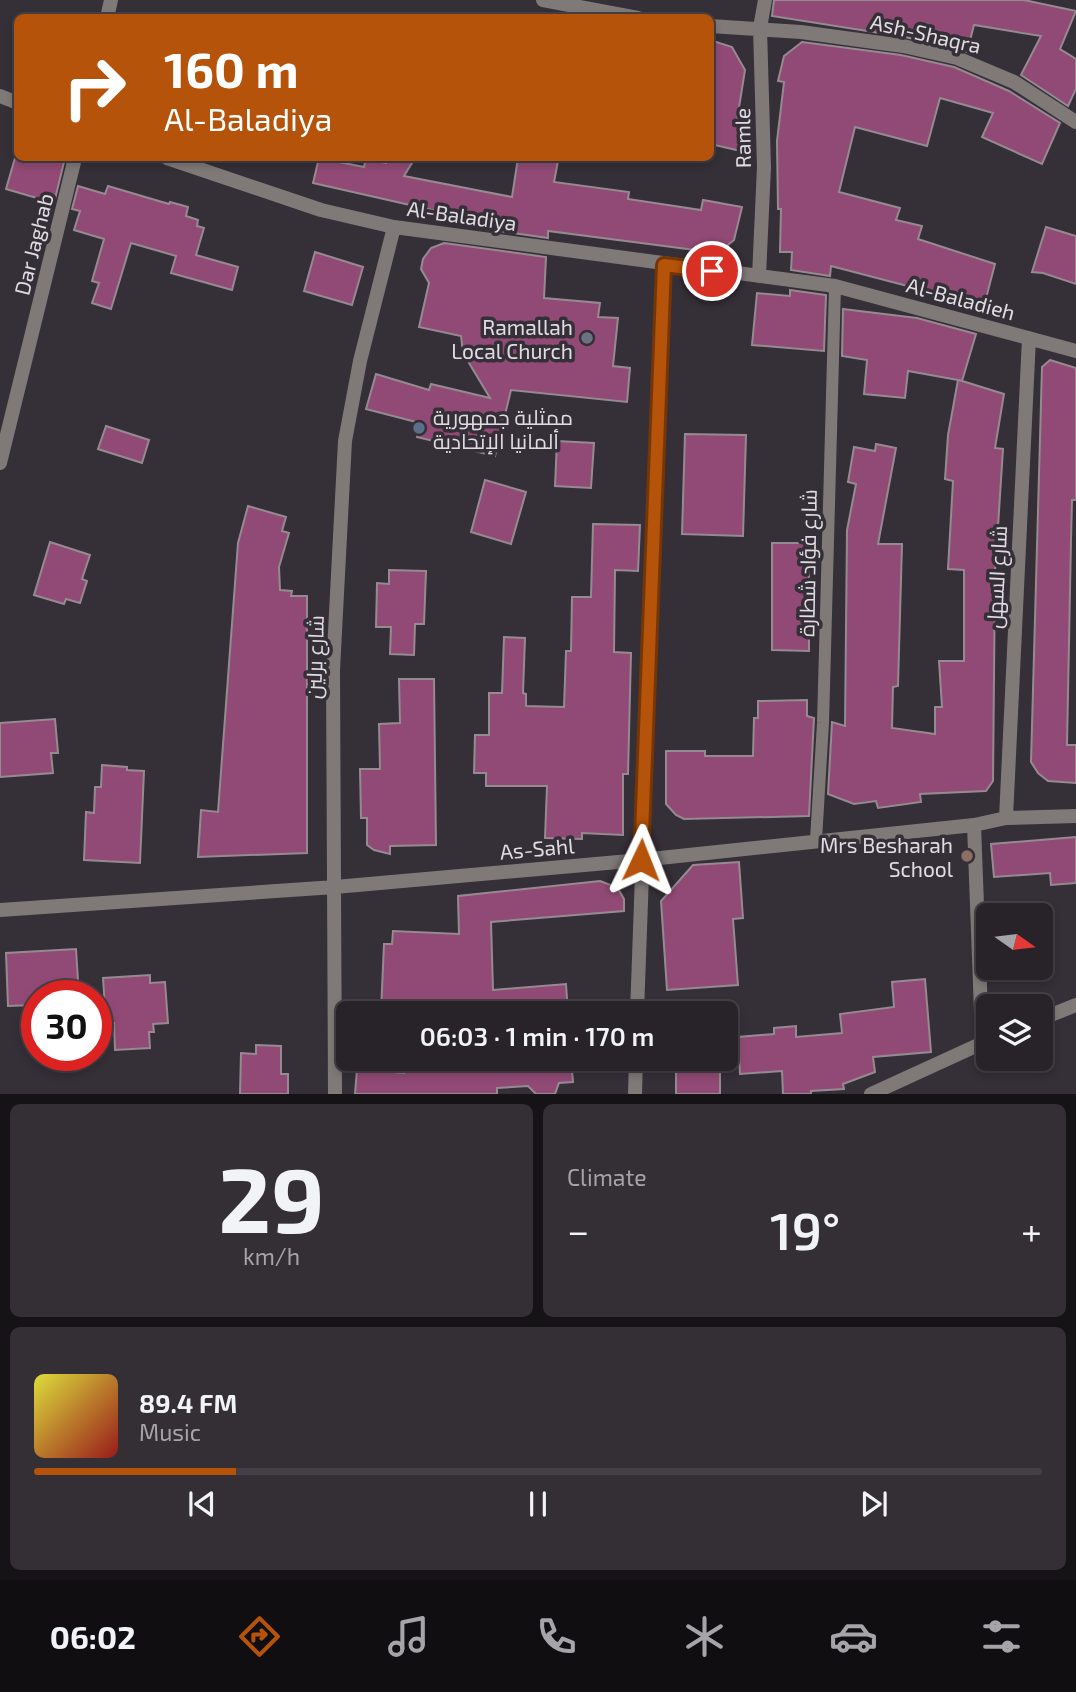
<!DOCTYPE html>
<html lang="en">
<head>
<meta charset="utf-8">
<style>
	:root { --surface:#282329; --page:#342f35; --text:#f1f3f6; --muted:#a5a4a8; --line:#444046; --accent:#b45309 }
	body { margin:0; font-family:"Exo 2",Cairo,sans-serif; background:var(--page); color:var(--text); height:100vh; display:flex; flex-direction:column; font-size:26px; white-space:nowrap }
	* { box-sizing:border-box; margin:0 }
	p { font-size:23px; color:var(--muted) }
	.icon { flex:none; width:38px; height:38px; fill:none; stroke:currentColor; stroke-width:2; stroke-linecap:round; stroke-linejoin:round }
	.map { position:relative; height:1094px; overflow:hidden }
	.sheet { display:flex; flex-direction:column; gap:10px; padding:10px; background:#161317; flex:1 }
	.sheet>* { flex:none }
	.hud { position:absolute; left:14px; top:14px; width:700px; height:147px; border-radius:10px; box-shadow:0 4px 10px #0003,0 0 0 2px var(--line); background:#b45309; color:#fff; overflow:hidden }
	.needle { width:46px; rotate:104deg }
	.controls { position:absolute; left:976px; top:903px; display:grid; gap:14px }
	.controls a { display:grid; place-items:center; width:77px; height:77px; border-radius:10px; background:var(--surface); box-shadow:0 4px 10px #0003,0 0 0 2px var(--line); font-size:35px }
	.speed { position:absolute; left:21px; top:980px; display:flex; gap:14px; font-size:35px; font-weight:700; text-align:center }
	.speed>* { display:grid; place-content:center; width:91px; height:91px; border-radius:50%; background:var(--surface); box-shadow:0 4px 10px #0003,0 0 0 2px var(--line); line-height:1 }
	.speed .limit { border:10px solid #d22; background:#fff; color:#111 }
	.pin { position:absolute; display:grid; place-items:center; width:60px; height:60px; color:#fff; margin:-30px; border:4px solid #fff; border-radius:50%; box-shadow:0 2px 7px #0007 }
	.me { position:absolute; width:77px; margin:-38px; rotate:2deg; stroke-linejoin:round; filter:drop-shadow(0 0 5px #0008) }
	.turn { display:flex; align-items:center; gap:24px; height:147px; padding:0 35px; font-size:32px }
	.turn .icon { width:91px; height:91px; stroke-width:2.5 }
	.turn b { display:block; font-size:49px; line-height:60px }
	.big { font-size:52px; font-weight:600; line-height:1.1 }
	.sheet .tile { flex:1; display:flex; flex-direction:column; justify-content:center; gap:10px; min-width:0; padding:0 24px; border-radius:10px; background:var(--page) }
	.sheet .dial { align-items:center; gap:0 }
	.dial b { font-size:91px; line-height:1 }
	.song { display:flex; align-items:center; gap:21px }
	.cover { width:84px; height:84px; border-radius:10px; background:linear-gradient(135deg,hsl(60 70% 55%),hsl(0 70% 35%)) }
	.played { height:7px; border-radius:4px; background:linear-gradient(90deg,var(--accent) 20%,var(--line) 20%) }
	.keys { display:flex; justify-content:space-around; direction:ltr }
	.heat { display:flex; justify-content:space-between; align-items:center; font-size:38px; direction:ltr }
	.sheet .tiles { flex:1; display:grid; gap:10px; grid-template-columns:1fr 1fr }
	.tile:last-child { grid-column:span 2 }
	.trip { position:absolute; left:336px; top:1001px; width:402px; height:70px; border-radius:10px; background:var(--surface); box-shadow:0 4px 10px #0003,0 0 0 2px var(--line); font-weight:600; line-height:70px; text-align:center }
	.tab-bar { display:flex; height:112px; justify-content:space-around; align-items:center; background:#100e10; color:var(--muted) }
	.tab-bar .icon { width:49px; height:49px }
	.tab-bar .active { color:var(--accent) }
	.tab-bar b { font-size:32px; color:var(--text) }
	.map>svg:first-child { display:block }
	.building { fill:#914a75; stroke:#968a91; stroke-width:2 }
	.lines { fill:none; stroke-linecap:round; stroke-linejoin:round }
	.lane { stroke:#7f7978; stroke-width:12 }
	.street { stroke:#7f7978; stroke-width:14 }
	.route-casing { stroke:#753606; stroke-width:18 }
	.route { stroke:#b45309; stroke-width:12 }
	.worship-dot { fill:#6b7280; stroke:#352f37; stroke-width:2.5 }
	.service-dot { fill:#5c6f8a; stroke:#352f37; stroke-width:2.5 }
	.education-dot { fill:#8d6e63; stroke:#352f37; stroke-width:2.5 }
	.labels { text-anchor:middle; dominant-baseline:central; stroke-width:7; stroke-linejoin:round; paint-order:stroke }
	.street-label { font-size:21px; fill:#e0dde2; stroke:#352f37 }
	.poi-label { font-size:21px; fill:#e0dde2; stroke:#352f37; text-anchor:end }
</style>
</head>
<body>
<div class="map">
<svg width="1076" height="1094" viewBox="0 0 1076 1094">
	<rect width="100%" height="100%" fill="#352f37"/>
	<path class="building" d="M 774,0 L 1024,0 L 1076,11 L 1060,49 L 1076,59 L 1076,89 L 1068,106 L 1021,75 L 1041,36 L 974,25 L 967,52 L 905,37 L 772,16 Z
		M 710,40 L 732,47 L 745,70 L 737,120 L 747,123 L 741,151 L 710,144 Z
		M 802,42 L 901,55 L 954,67 L 1009,91 L 1060,123 L 1042,164 L 982,137 L 993,113 L 940,98 L 927,146 L 855,127 L 839,192 L 900,208 L 896,220 L 922,226 L 918,239 L 995,264 L 984,306 L 831,266 L 830,276 L 791,270 L 792,252 L 780,252 L 781,209 L 778,209 L 777,141 L 784,82 L 778,81 L 784,56 Z
		M 15,158 L 65,158 L 54,203 L 6,189 Z
		M 319,158 L 364,167 L 366,158 L 386,163 L 389,158 L 415,158 L 404,176 L 512,197 L 518,158 L 545,158 L 558,161 L 554,182 L 629,192 L 628,199 L 701,210 L 703,200 L 742,207 L 734,240 L 718,253 L 548,231 L 548,238 L 485,229 L 498,225 L 313,183 Z
		M 78,186 L 105,194 L 108,186 L 169,204 L 170,202 L 188,207 L 186,216 L 198,220 L 197,226 L 204,228 L 196,255 L 238,267 L 232,290 L 171,273 L 176,256 L 131,243 L 111,309 L 92,303 L 99,283 L 92,281 L 104,239 L 74,230 L 80,211 L 72,209 Z
		M 1046,227 L 1076,236 L 1076,284 L 1043,273 L 1032,272 Z
		M 444,243 L 546,257 L 544,298 L 600,303 L 598,317 L 618,318 L 613,366 L 630,368 L 627,402 L 511,390 L 495,456 L 417,437 L 420,423 L 366,409 L 376,374 L 429,390 L 431,384 L 490,398 L 463,353 L 461,336 L 419,327 L 429,283 L 421,269 L 423,259 L 431,248 Z
		M 315,252 L 363,267 L 352,305 L 304,291 Z
		M 790,290 L 826,295 L 824,351 L 752,345 L 757,293 L 790,296 Z
		M 843,309 L 917,318 L 976,334 L 962,381 L 959,380 L 1004,394 L 995,448 L 1003,449 L 995,573 L 993,781 L 986,791 L 920,794 L 921,802 L 878,808 L 876,801 L 854,804 L 828,794 L 832,722 L 845,726 L 847,530 L 856,484 L 848,482 L 854,447 L 875,451 L 876,444 L 896,448 L 878,544 L 902,544 L 898,686 L 893,687 L 892,728 L 935,734 L 935,707 L 942,707 L 939,661 L 964,661 L 964,570 L 948,569 L 953,481 L 945,479 L 948,435 L 958,380 L 908,371 L 905,398 L 864,394 L 867,360 L 842,356 Z
		M 1050,360 L 1076,368 L 1076,500 L 1072,500 L 1071,540 L 1067,745 L 1076,745 L 1076,783 L 1048,781 L 1038,773 L 1031,762 L 1042,367 Z
		M 106,426 L 149,440 L 142,463 L 98,449 Z
		M 685,434 L 746,435 L 743,536 L 682,534 Z
		M 557,441 L 594,443 L 591,488 L 555,486 Z
		M 485,480 L 526,492 L 511,544 L 471,532 Z
		M 248,506 L 286,517 L 282,531 L 289,533 L 279,567 L 280,590 L 292,591 L 291,596 L 307,596 L 307,853 L 198,857 L 201,810 L 218,812 L 238,543 Z
		M 593,524 L 640,525 L 638,571 L 615,570 L 614,652 L 631,653 L 628,774 L 623,774 L 623,835 L 582,833 L 582,839 L 545,838 L 547,786 L 486,786 L 486,773 L 474,773 L 475,735 L 489,735 L 489,693 L 502,693 L 504,637 L 525,638 L 523,693 L 526,694 L 526,706 L 564,707 L 566,651 L 571,651 L 572,597 L 591,597 Z
		M 50,542 L 90,555 L 82,579 L 87,581 L 80,603 L 66,599 L 64,604 L 34,595 Z
		M 772,543 L 809,543 L 809,651 L 772,650 Z
		M 389,570 L 426,571 L 424,624 L 415,624 L 414,655 L 390,654 L 391,627 L 376,627 L 377,583 L 389,584 Z
		M 399,679 L 434,679 L 436,845 L 390,846 L 390,854 L 374,850 L 367,845 L 367,818 L 361,818 L 360,769 L 380,769 L 379,724 L 400,723 Z
		M 807,700 L 807,716 L 814,718 L 809,816 L 684,819 L 676,815 L 666,804 L 666,751 L 705,751 L 705,756 L 753,756 L 754,718 L 758,718 L 758,701 Z
		M 55,719 L 58,753 L 51,753 L 53,773 L 0,777 L 0,723 Z
		M 102,765 L 127,767 L 127,770 L 144,771 L 140,863 L 84,860 L 86,812 L 94,813 L 95,787 L 101,787 Z
		M 1076,837 L 1076,883 L 1051,885 L 1050,873 L 994,877 L 991,844 Z
		M 739,862 L 743,918 L 733,919 L 738,985 L 667,990 L 661,901 L 693,865 Z
		M 600,881 L 616,887 L 620,892 L 624,899 L 624,911 L 491,922 L 493,990 L 566,984 L 568,1013 L 460,1013 L 460,1002 L 421,1002 L 421,1012 L 381,1011 L 384,944 L 392,944 L 393,931 L 459,934 L 458,896 Z
		M 76,949 L 79,996 L 37,996 L 37,1005 L 8,1006 L 6,953 Z
		M 150,975 L 150,983 L 165,982 L 168,1023 L 153,1024 L 154,1032 L 149,1032 L 150,1048 L 115,1050 L 114,1023 L 106,1023 L 103,978 Z
		M 925,979 L 931,1052 L 873,1057 L 875,1072 L 843,1084 L 844,1089 L 811,1091 L 811,1094 L 783,1094 L 782,1071 L 740,1074 L 738,1037 L 774,1034 L 774,1028 L 796,1026 L 796,1037 L 842,1033 L 840,1014 L 894,1007 L 892,982 Z
		M 256,1045 L 281,1046 L 281,1074 L 288,1074 L 288,1094 L 240,1094 L 241,1053 L 256,1054 Z
		M 405,1059 L 571,1059 L 573,1082 L 559,1083 L 555,1094 L 536,1094 L 528,1086 L 497,1088 L 497,1094 L 355,1094 L 357,1069 L 404,1073 Z
		M 682,1059 L 720,1059 L 720,1094 L 676,1094 L 676,1064 L 683,1064 Z"/>
	<g class="lines">
		<path class="lane" d="M 816,840 L 823,723 L 835,286"/>
		<path class="street" d="M 543,0 L 638,18
			M 107,18 L 111,0
			M 710,26 L 801,32 L 903,46 L 957,58 L 1014,82 L 1076,122
			M 0,96 L 18,103
			M 167,158 L 321,210 L 394,227 L 835,286 L 1076,351
			M 759,276 L 764,167 L 760,28 L 765,0
			M 0,463 L 75,158
			M 1006,818 L 1029,338
			M 974,825 L 981,1012 L 985,1041
			M 0,910 L 335,887 L 641,860 L 974,825 L 1006,818 L 1076,816
			M 637,1013 L 664,265
			M 1041,1019 L 1076,1005
			M 335,1094 L 333,670 L 345,441 L 360,361 L 394,227
			M 635,1094 L 636,1059
			M 871,1094 L 989,1040"/>
	</g>
	<g class="lines">
		<defs>
			<path id="route" d="M 641,860 L 664,265 L 712,271"/>
		</defs>
		<use href="#route" class="route-casing"/>
		<use href="#route" class="route"/>
	</g>
	<circle class="worship-dot" cx="587" cy="338" r="7"/>
	<circle class="service-dot" cx="419" cy="428" r="7"/>
	<circle class="education-dot" cx="967" cy="856" r="7"/>
	<g class="labels">
		<g class="street-label">
			<text transform="translate(926 33) rotate(13)">Ash-Shaqra</text>
			<text transform="translate(742 138) rotate(-91)">Ramle</text>
			<text transform="translate(462 215) rotate(8)">Al-Baladiya</text>
			<text transform="translate(33 244) rotate(-76)">Dar Jaghab</text>
			<text transform="translate(961 298) rotate(15)">Al-Baladieh</text>
			<text transform="translate(807 563) rotate(-89)">شارع فؤاد شطارة</text>
			<text transform="translate(996 577) rotate(-87)">شارع السهل</text>
			<text transform="translate(314 657) rotate(-88)">شارع برلين</text>
			<text transform="translate(537 848) rotate(-5)">As-Sahl</text>
		</g>
		<g class="poi-label">
			<text x="573" y="326">Ramallah<tspan x="573" dy="24">Local Church</tspan></text>
			<text x="433" y="416" text-anchor="start">ممثلية جمهورية<tspan x="433" dy="24">ألمانيا الإتحادية</tspan></text>
			<text x="953" y="844">Mrs Besharah<tspan x="953" dy="24">School</tspan></text>
		</g>
	</g>
</svg>
<div class="controls">
<a><svg class="needle" viewBox="-14 -14 28 28"><path d="M0-13l5 13h-10z" fill="#e53935"/><path d="M0 13l5-13h-10z" fill="#a5a4a8"/></svg></a>
<a><svg class="icon" aria-label="layers" viewBox="0 0 24 24"><path d="M12 4l9 5-9 5-9-5zM3 14l9 5 9-5"/></svg></a>
</div>
<div class="speed"><div class="limit">30</div></div>
<div class="pin" style="left:712px;top:271px;background:#d93025"><svg class="icon" aria-label="arrive" viewBox="0 0 24 24"><path d="M6 21V4h12l-3 4 3 4H6"/></svg></div>
<svg class="me" style="left:641px;top:860px" viewBox="-20 -20 40 40"><path d="M0-17L14 15 0 8-14 15z" fill="#b45309" stroke="#fff" stroke-width="4"/></svg>
<div class="trip">06:03 · 1 min · 170 m</div>
<div class="hud">
<div class="turn"><svg class="icon" aria-label="right" viewBox="0 0 24 24"><path d="M7 20v-9h11M14 6l5 5-5 5"/></svg><div><b>160 m</b>Al-Baladiya</div></div>
</div>
</div>
<section class="sheet">
<div class="tiles">
<div class="tile dial"><b>29</b><p>km/h</p></div>
<div class="tile"><p>Climate</p>
<div class="heat"><a>−</a><b class="big">19°</b><a>+</a></div>
</div>
<div class="tile">
<div class="song"><i class="cover"></i><div><b>89.4 FM</b><p>Music</p></div></div>
<div class="played"></div>
<div class="keys"><svg class="icon" aria-label="previous" viewBox="0 0 24 24"><path d="M18 5L8 12l10 7zM5 5v14"/></svg><svg class="icon" aria-label="pause" viewBox="0 0 24 24"><path d="M8 5v14M16 5v14"/></svg><svg class="icon" aria-label="next" viewBox="0 0 24 24"><path d="M6 5l10 7-10 7zM19 5v14"/></svg></div>
</div>
</div>
</section>
<nav class="tab-bar">
<b>06:02</b>
<svg class="icon active" aria-label="directions" viewBox="0 0 24 24"><path d="M12 3l9 9-9 9-9-9zM9 14v-3h6M13 9l2 2-2 2"/></svg>
<svg class="icon" aria-label="music" viewBox="0 0 24 24"><path d="M9 18V5l10-2v13"/><circle cx="6" cy="18" r="3"/><circle cx="16" cy="16" r="3"/></svg>
<svg class="icon" aria-label="phone" viewBox="0 0 24 24"><path d="M5 4h4l2 5-3 2q2 4 5 5l2-3 5 2v4C11 20 4 13 5 4z"/></svg>
<svg class="icon" aria-label="climate" viewBox="0 0 24 24"><path d="M12 3v18M4 7l16 10M4 17L20 7"/></svg>
<svg class="icon" aria-label="car" viewBox="0 0 24 24"><path d="M5 17H2v-5l4-1 3-4h7l3 4 3 1v5h-3M9 17h6M6 11h13"/><circle cx="7" cy="17" r="2"/><circle cx="17" cy="17" r="2"/></svg>
<svg class="icon" aria-label="filters" viewBox="0 0 24 24"><path d="M4 7h16M4 17h16"/><circle cx="9" cy="7" r="2"/><circle cx="15" cy="17" r="2"/></svg>
</nav>
</body>
</html>
